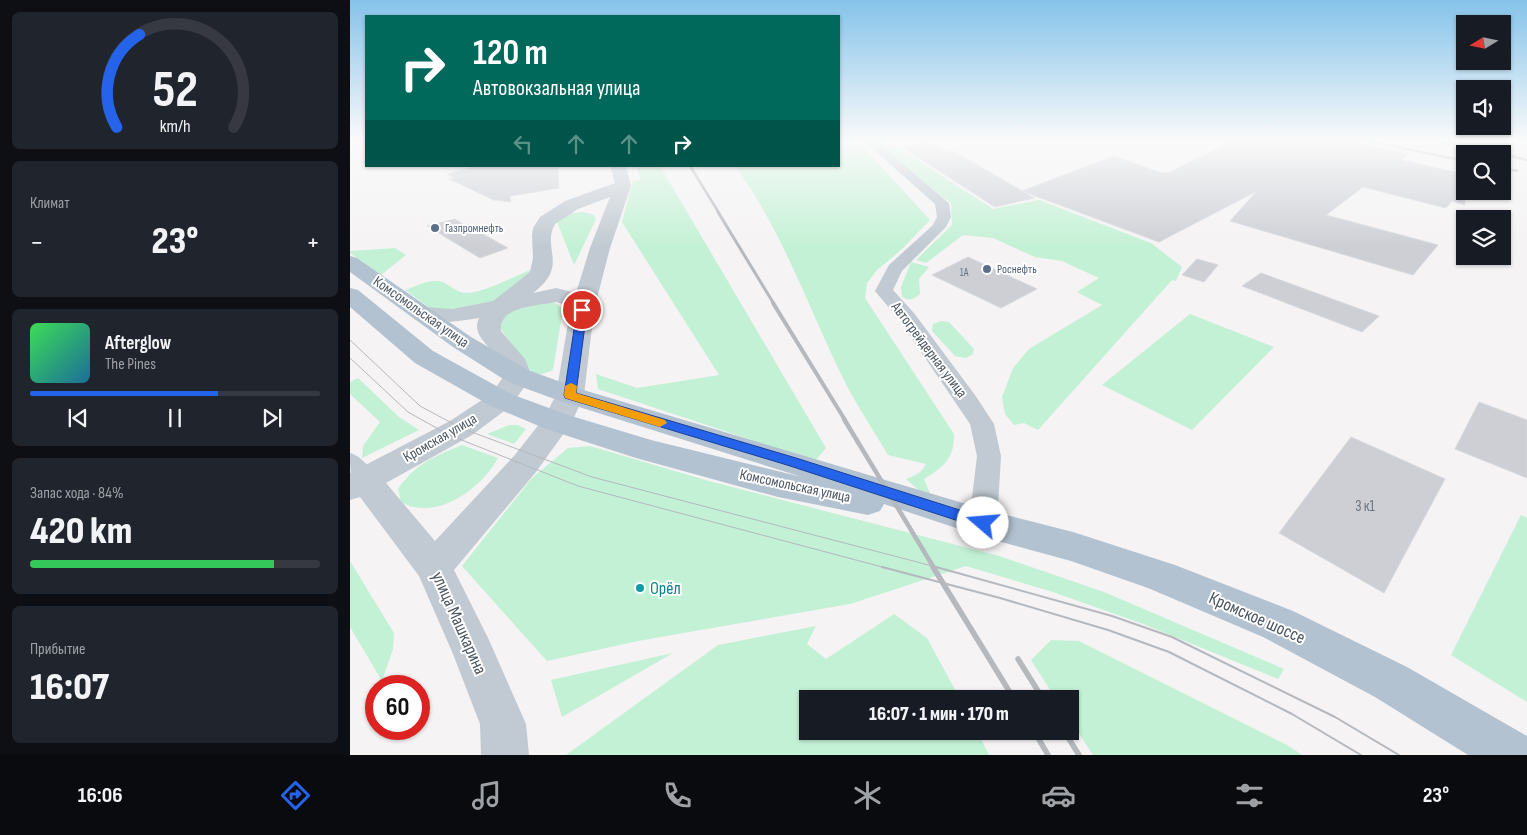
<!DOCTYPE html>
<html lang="ru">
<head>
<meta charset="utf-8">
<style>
	:root { --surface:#171b24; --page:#20242c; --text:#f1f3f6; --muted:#9ea1a6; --line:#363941; --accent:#2563eb }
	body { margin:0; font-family:"Sofia Sans Condensed",sans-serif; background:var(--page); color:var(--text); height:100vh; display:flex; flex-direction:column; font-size:19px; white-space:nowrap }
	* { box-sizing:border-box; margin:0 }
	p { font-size:16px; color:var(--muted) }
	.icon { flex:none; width:28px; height:28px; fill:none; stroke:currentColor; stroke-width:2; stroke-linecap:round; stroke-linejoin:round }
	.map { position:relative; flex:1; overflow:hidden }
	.panel { display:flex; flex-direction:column; gap:12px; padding:12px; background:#0d0f14; width:350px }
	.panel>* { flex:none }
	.banner { position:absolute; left:15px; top:15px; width:475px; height:152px; border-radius:0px; box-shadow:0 1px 4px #0004; background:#00695c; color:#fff; overflow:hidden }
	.needle { width:32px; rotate:260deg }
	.buttons { position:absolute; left:1106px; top:15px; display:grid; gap:10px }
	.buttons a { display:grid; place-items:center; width:55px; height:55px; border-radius:0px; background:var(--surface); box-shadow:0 1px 4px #0004; font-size:25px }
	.speed { position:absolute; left:15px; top:675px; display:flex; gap:10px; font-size:25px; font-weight:700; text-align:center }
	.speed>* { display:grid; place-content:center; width:65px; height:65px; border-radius:50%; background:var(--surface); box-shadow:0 1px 4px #0004; line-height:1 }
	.speed .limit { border:8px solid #d22; background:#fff; color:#111 }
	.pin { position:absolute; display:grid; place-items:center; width:42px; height:42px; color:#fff; margin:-21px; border:2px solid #fff; border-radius:50%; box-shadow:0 1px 5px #0007 }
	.me { position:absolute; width:55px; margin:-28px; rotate:288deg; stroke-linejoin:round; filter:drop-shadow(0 0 4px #0008) }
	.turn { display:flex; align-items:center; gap:18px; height:105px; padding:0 25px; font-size:22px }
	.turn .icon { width:65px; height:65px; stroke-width:2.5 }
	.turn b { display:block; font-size:35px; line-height:42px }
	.lanes { display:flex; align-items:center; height:48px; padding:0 25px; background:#0003; justify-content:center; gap:25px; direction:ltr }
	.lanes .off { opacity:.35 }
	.big { font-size:38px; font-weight:800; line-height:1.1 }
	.panel .tile { flex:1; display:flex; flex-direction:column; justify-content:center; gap:8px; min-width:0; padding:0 18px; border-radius:8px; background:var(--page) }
	.panel .dial { align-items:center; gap:0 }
	.dial svg { height:130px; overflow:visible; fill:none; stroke:var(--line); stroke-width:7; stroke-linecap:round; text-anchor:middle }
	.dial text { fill:var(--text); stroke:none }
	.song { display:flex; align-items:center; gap:15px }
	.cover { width:60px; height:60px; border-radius:8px; background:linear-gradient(135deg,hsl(130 70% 55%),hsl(200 70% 35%)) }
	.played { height:5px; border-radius:2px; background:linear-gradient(90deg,var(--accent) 65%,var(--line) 65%) }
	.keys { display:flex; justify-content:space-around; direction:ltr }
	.heat { display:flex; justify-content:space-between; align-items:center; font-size:28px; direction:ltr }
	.charge { height:8px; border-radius:4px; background:linear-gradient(90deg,#34c759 84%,var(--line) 0) }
	.trip { position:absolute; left:449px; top:690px; width:280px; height:50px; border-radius:0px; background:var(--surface); box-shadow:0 1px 4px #0004; font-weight:800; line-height:50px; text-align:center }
	.tab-bar { display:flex; height:80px; justify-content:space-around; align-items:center; background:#090b0e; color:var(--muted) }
	.tab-bar .icon { width:35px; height:35px }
	.tab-bar .selected { color:var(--accent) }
	.tab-bar b { font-size:22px; color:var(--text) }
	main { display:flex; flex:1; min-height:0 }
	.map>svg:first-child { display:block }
	.green { fill:#c3f1d5 }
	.building { fill:#cdcfd5; stroke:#d7d9de }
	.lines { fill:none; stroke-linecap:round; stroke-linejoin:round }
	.minor { fill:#c1cad2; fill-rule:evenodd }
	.tertiary { fill:#c1cad2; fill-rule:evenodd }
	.primary { fill:#b3c2d1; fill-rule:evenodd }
	.tram-far1 { stroke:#b5b8bd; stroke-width:1 }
	.tram { stroke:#b5b8bd; stroke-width:2 }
	.rail-far4 { stroke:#b5b8bd; stroke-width:2.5 }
	.rail-far3 { stroke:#b5b8bd; stroke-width:3 }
	.rail-far2 { stroke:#b5b8bd; stroke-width:4 }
	.rail-far1 { stroke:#b5b8bd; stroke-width:4.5 }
	.rail { stroke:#b5b8bd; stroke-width:5.5 }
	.route { fill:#2563eb; stroke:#184099 }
	.slow { fill:#f59e0b }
	.service-dot { fill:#5c6f8a; stroke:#fff; stroke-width:2 }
	.culture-dot { fill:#0f9aa8; stroke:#fff; stroke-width:2 }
	.labels { text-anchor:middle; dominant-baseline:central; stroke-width:4; stroke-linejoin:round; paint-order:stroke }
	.far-number-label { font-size:11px; fill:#6b747e }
	.far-service-label { font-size:12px; fill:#4e5e75; stroke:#fff; text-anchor:start }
	.street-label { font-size:15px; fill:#4a5661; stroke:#fff }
	.near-number-label { font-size:15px; fill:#6b747e }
	.near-culture-label { font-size:18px; fill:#0d838f; stroke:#fff; text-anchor:start }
	.near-street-label { font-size:18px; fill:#4a5661; stroke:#fff }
</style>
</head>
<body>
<main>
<section class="panel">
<div class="tile dial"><svg viewBox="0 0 100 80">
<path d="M14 69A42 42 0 1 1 86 69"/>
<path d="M14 69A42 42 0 0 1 28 12" stroke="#2563eb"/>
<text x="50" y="56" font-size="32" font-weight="700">52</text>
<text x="50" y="72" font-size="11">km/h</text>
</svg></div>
<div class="tile"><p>Климат</p>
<div class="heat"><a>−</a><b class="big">23°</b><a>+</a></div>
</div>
<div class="tile">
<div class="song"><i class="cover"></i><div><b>Afterglow</b><p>The Pines</p></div></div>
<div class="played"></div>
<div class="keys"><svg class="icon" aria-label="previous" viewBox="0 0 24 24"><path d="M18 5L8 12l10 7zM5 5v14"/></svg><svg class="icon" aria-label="pause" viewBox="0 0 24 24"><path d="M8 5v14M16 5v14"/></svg><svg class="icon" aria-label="next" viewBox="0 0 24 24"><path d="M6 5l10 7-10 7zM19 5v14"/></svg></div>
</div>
<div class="tile"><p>Запас хода · 84%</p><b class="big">420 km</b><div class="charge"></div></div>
<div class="tile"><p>Прибытие</p><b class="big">16:07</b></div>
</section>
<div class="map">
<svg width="1177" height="755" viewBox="0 0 1177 755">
	<rect width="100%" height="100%" fill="#f5f3f3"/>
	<path class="green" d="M 489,141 L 505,141 L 510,145 L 538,141 L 643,209 L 689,200 L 801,243 L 832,267 L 826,281 L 822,280 L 688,430 L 674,423 L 664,425 L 655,414 L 652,397 L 663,368 L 679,349 L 752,305 L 727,292 L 749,278 L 712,261 L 685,257 L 643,238 L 613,235 L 576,263 L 566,260 L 602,225 L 601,203 L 528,146 L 514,148 L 580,220 L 551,250 L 527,270 L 517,283 L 515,298 L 604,434 C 604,460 594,466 574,479 L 585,505 L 556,479 C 564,476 572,473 576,464 L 538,455 C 525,433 511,412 499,390 C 461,316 435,234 385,166 L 489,166 Z
		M 286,166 L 310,166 L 476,448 L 465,461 L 248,389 L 246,374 L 287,388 L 369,375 L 272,222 L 283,181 L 291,180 Z
		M 233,212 L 244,215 L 246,219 L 224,265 L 206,219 L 215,214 Z
		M 45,248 L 56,255 L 31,275 L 0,253 L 0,251 Z
		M 561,262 L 579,267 L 569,279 L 570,294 C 563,300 559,301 552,297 L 551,287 Z
		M 183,269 L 176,280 L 154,298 L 116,310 L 84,311 L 55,290 C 65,287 81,278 92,282 C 100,285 107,293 117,293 C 133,293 167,275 183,269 Z
		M 198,301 L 207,304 L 213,309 L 203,370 C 194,374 189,376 181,371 L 148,325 L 154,313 Z
		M 840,314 L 924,347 L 842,430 L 752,385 Z
		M 591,321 L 599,322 L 624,349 L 623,354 L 616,358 L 605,356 L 582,331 L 583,324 Z
		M 8,378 L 49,417 L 69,430 L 12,458 L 13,446 L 30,422 L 0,394 L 0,382 Z
		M 159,425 L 168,425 L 176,429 L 164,444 L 137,434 Z
		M 112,445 L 148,458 C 131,489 86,522 51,502 L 48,489 C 66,463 84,457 112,445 Z
		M 240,446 L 359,481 L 649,556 L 754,592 L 934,669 L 928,679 L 793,624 L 703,592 L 616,566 L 500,604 L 288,641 L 197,661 L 112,566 L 182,478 L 218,448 Z
		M 1171,515 L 1177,518 L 1177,702 L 1101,655 Z
		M 0,561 L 44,633 L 43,649 L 32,681 L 0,627 Z
		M 544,614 L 577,638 L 610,699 L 458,699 L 458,731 L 627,731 L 639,755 L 216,755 L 368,645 L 466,626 L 457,644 L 476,659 Z
		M 701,640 L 729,641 L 937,745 L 952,755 L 743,755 L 720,720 L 720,699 L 706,699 L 681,660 Z
		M 323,653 L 212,717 L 201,680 Z"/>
	<path class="building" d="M 882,141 L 998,141 L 1058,154 L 1051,160 L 1115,174 L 1115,205 L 1102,201 L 1096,208 L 1013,187 L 976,215 L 1088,245 L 1063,275 L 880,221 L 907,191 L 809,242 L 672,191 L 684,198 L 645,207 L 552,147 L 579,142 L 594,151 L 602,150 L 672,191 L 764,156 L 812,173 L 818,173 Z
		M 126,166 L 208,166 L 209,188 L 160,196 L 161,202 L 144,200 L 99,179 L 105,178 L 97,174 Z
		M 105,219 L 126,233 L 129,232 L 158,248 L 130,258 L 77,226 Z
		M 618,257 L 646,270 L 687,289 L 651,308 L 582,275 Z
		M 847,259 L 868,265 L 854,282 L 832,275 Z
		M 911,273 L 1029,316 L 1012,332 L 892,286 Z
		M 1129,402 L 1177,420 L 1177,478 L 1105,449 Z
		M 1001,437 L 1095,479 L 1034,593 L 929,533 Z"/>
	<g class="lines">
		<path class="minor" d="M 514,141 L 526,141 L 599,203 L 601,217 L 596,227 L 552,271 L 543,290 L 564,313 L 625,395 L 644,424 L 651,456 L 647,523 L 643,531 L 633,534 L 623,531 L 619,523 L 627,456 L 620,424 L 550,321 L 525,291 L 539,265 L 583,225 L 587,217 L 585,204 Z
			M 0,453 C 13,457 21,469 28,480 L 24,487 C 0,495 0,472 0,453 Z"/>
		<path class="tertiary" d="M 260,166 L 276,166 L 281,186 L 260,248 L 244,310 L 234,395 L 222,422 L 186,472 L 104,570 L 139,640 L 176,724 L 179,755 L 131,755 L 130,724 L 103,654 L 69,576 L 10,497 L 0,500 L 0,473 L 100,421 L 141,394 L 154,376 C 153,371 151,364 149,360 C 140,345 121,336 129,318 C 107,322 87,324 66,319 L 62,314 L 66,309 L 74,307 L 103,309 L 143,301 L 180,272 L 183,258 L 182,235 L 183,228 L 190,217 L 215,201 L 265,183 ZM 260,197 L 240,248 L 226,293 L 206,288 L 183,293 C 220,265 191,249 205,224 L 228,209 ZM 206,302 L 213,304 L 220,311 L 206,395 L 194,418 L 164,456 L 85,541 L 36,483 L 122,435 L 161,406 L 182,376 L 175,359 L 151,331 C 148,306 188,306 206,302 Z"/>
		<path class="primary" d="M 0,256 L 7,258 L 121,337 L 178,370 L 230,389 L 633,509 L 723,532 L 825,565 L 943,611 L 1057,667 L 1177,736 L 1177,755 L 1118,755 L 1025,697 L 913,637 L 798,588 L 721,561 L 633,537 L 534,504 L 530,511 L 518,515 L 428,497 L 286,458 L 196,429 L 141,406 L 65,363 L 0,307 L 0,288 L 8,290 L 83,351 L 161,394 L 218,415 L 301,440 L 452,477 L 210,401 L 158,382 L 103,347 L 0,272 Z"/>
		<path class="tram-far1" d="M 0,340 L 70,406 L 111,428 L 242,477 L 590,568
			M 0,358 L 58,412 L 99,435 L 228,486 L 536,568"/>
		<path class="tram" d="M 532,567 L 650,598 L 758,630 L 819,652 L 942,714 L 1011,755
			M 586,567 L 762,616 L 822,637 L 985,717 L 1049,755"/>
		<path class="rail-far4" d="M 1018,141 L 1115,161
			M 1084,141 L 1150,154
			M 1152,154 L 1177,160
			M 340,166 L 369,213
			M 1152,168 L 1167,171"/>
		<path class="rail-far3" d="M 368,212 L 424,304"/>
		<path class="rail-far2" d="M 423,303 L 495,420"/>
		<path class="rail-far1" d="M 494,419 L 584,568"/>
		<path class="rail" d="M 583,567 L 664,699
			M 668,659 L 693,699
			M 684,731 L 698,755
			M 714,731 L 729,755"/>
	</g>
	<linearGradient id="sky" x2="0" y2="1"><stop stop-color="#85c3ea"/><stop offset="0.57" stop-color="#fafafa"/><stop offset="1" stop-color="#fafafa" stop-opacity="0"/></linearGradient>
	<rect width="1177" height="247" fill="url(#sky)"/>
	<path class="route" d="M 232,307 L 237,310 L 226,393 L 446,458 L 638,519 L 640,523 L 638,527 L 633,529 L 437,465 L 215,398 L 214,395 L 227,310 Z"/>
	<path class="slow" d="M 221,383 L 227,386 L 226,393 L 315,420 L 317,423 L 310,427 L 215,398 L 214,395 L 215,386 Z"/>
	<g class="service-dot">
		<circle cx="85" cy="228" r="5"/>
		<circle cx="637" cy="269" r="5"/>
	</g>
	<circle class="culture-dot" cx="290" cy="588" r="5"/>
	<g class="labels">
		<g class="far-number-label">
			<text x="614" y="272">1А</text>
		</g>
		<g class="far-service-label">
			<text x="95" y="228">Газпромнефть</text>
			<text x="647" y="269">Роснефть</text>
		</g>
		<g class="street-label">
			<text transform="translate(71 312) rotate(35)">Комсомольская улица</text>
			<text transform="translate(579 350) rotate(53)">Автогрейдерная улица</text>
			<text transform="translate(90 438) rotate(-30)">Кромская улица</text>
			<text transform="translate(445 486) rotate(12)">Комсомольская улица</text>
		</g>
		<g class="near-number-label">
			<text x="1015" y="506">3 к1</text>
		</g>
		<g class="near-culture-label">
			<text x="300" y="588">Орёл</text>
		</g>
		<g class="near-street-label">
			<text transform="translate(907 618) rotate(24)">Кромское шоссе</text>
			<text transform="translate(109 623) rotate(66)">улица Машкарина</text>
		</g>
	</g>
</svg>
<div class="buttons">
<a><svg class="needle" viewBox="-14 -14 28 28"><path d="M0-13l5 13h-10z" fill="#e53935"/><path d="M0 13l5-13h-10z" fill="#9ea1a6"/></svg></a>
<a><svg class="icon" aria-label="sound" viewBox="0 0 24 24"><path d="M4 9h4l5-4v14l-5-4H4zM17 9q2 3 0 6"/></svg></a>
<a><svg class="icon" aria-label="search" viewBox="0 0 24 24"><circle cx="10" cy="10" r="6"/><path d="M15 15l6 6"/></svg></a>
<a><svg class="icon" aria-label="layers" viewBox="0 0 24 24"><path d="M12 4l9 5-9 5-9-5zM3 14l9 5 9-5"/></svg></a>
</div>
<div class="speed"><div class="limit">60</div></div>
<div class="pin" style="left:232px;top:310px;background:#d93025"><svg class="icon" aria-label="arrive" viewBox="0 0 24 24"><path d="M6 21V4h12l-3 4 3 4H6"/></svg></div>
<svg class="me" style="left:633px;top:523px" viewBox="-20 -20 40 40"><circle r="19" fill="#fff"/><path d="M0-13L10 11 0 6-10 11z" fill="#2563eb"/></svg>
<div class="trip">16:07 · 1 мин · 170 m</div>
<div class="banner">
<div class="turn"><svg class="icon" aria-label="right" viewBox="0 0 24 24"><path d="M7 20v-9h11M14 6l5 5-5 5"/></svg><div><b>120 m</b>Автовокзальная улица</div></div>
<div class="lanes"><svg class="icon off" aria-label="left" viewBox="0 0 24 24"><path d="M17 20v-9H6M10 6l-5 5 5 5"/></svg><svg class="icon off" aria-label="ahead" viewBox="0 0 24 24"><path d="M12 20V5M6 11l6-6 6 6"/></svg><svg class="icon off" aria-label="ahead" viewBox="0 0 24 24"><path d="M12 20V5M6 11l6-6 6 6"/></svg><svg class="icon" aria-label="right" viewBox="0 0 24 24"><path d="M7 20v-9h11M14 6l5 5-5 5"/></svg></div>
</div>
</div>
</main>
<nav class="tab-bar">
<b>16:06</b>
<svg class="icon selected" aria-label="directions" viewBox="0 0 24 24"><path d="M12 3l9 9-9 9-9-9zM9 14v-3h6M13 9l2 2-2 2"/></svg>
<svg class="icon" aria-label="music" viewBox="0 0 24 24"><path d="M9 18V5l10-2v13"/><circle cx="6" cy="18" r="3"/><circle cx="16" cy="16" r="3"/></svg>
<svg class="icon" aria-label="phone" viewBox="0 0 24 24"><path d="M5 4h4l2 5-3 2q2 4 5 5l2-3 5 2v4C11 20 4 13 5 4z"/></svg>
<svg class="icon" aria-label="climate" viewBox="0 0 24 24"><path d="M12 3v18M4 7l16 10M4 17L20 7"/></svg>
<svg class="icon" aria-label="car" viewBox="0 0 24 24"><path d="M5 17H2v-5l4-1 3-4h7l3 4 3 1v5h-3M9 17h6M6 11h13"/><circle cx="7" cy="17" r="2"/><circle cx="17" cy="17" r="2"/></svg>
<svg class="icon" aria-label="filters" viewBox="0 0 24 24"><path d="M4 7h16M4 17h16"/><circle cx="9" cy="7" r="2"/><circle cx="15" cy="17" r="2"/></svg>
<b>23°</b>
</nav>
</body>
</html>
